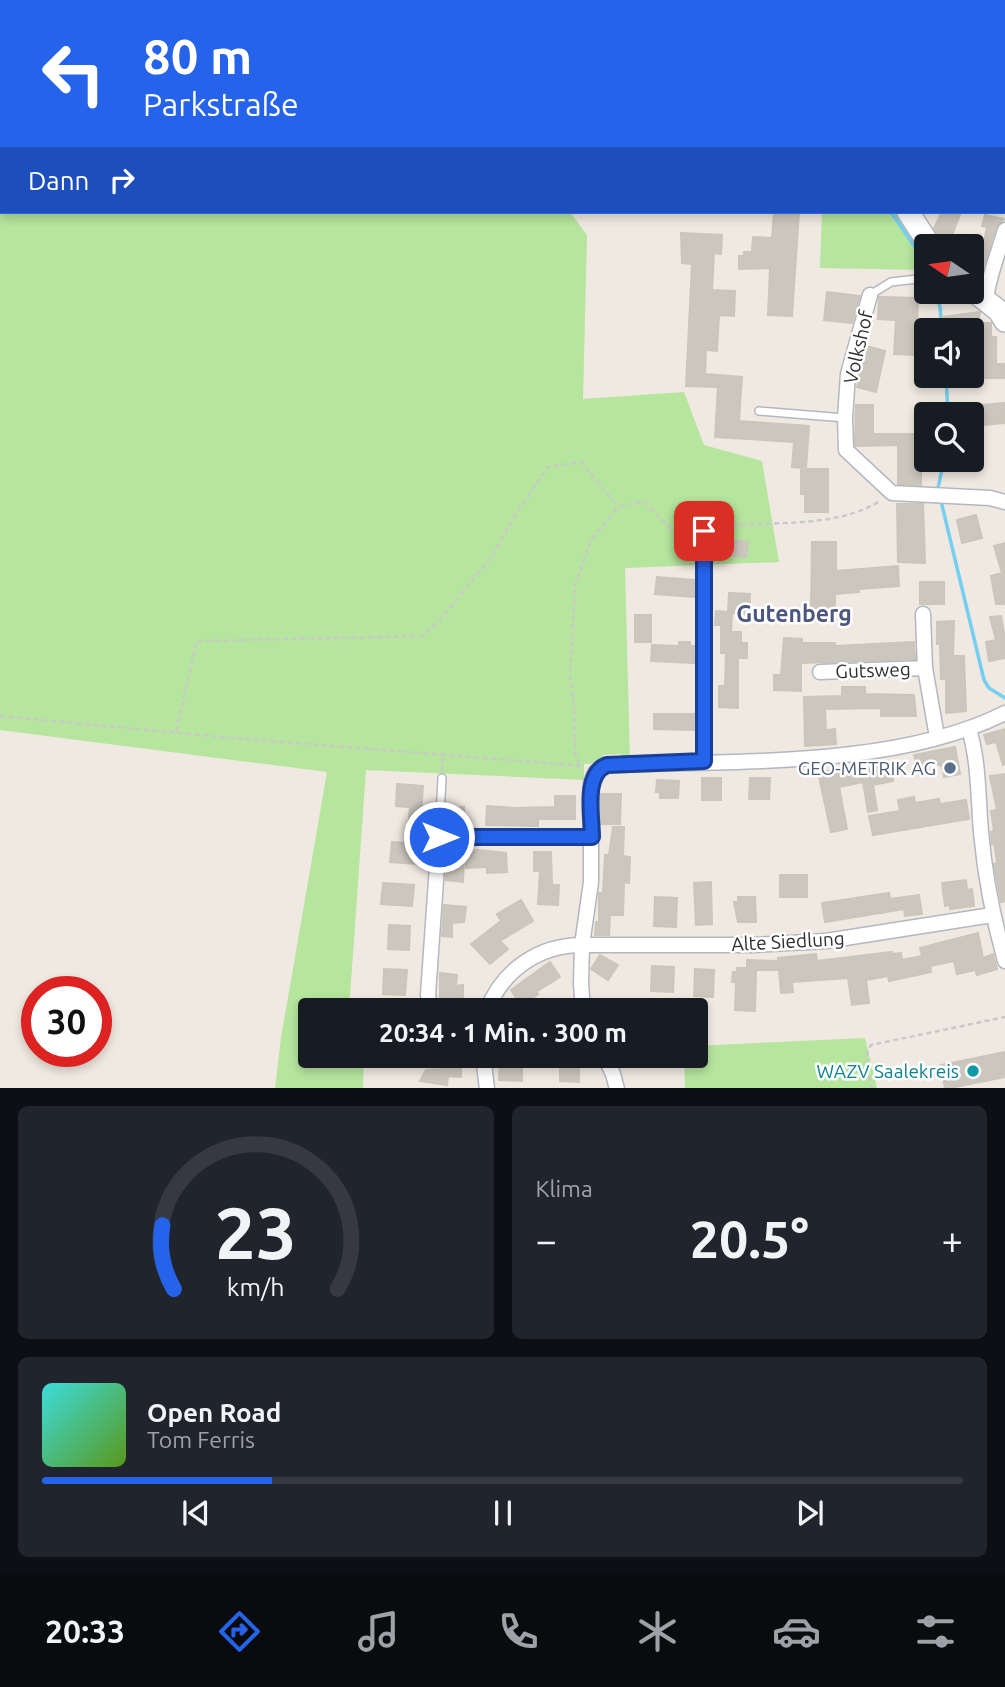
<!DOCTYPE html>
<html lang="de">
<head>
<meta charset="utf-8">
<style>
	:root { --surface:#171b24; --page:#20242c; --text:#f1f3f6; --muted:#9ea1a6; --line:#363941; --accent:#2563eb }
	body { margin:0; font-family:Ubuntu,sans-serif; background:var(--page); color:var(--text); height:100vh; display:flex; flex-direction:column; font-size:26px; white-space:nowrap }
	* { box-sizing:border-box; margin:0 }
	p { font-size:23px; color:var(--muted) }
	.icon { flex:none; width:38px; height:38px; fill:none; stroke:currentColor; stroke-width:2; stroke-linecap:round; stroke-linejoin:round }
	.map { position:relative; height:1088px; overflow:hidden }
	.side { display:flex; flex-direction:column; gap:18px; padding:18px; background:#0d0f14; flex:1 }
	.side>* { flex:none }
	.guide { position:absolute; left:0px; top:0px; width:1006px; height:214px; box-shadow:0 4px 10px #0003; background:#2563eb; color:#fff; overflow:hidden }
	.needle { width:46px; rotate:283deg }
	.fabs { position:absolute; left:914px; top:234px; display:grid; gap:14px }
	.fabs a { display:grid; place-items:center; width:70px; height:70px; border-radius:7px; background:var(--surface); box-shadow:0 4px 10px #0003; font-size:35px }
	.speed { position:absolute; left:21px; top:976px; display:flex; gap:14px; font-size:35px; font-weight:700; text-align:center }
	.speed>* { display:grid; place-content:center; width:91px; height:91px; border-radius:50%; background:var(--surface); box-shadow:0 4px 10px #0003; line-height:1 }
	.speed .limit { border:10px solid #d22; background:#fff; color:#111 }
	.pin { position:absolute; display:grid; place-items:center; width:60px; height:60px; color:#fff; margin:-30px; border-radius:14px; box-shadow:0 4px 10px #0006 }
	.me { position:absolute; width:77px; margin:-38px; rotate:90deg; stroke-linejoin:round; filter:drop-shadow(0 0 5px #0008) }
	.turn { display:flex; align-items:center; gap:24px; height:147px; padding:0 28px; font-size:32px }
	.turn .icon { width:91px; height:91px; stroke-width:2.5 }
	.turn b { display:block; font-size:49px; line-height:60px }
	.then { display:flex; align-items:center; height:66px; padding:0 28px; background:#0003; gap:14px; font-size:26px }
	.big { font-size:52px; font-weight:700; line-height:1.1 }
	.side .tile { flex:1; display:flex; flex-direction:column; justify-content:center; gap:10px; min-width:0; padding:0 24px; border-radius:10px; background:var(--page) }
	.side .dial { align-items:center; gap:0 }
	.dial svg { height:182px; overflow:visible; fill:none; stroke:var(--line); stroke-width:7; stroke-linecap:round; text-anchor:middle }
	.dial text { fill:var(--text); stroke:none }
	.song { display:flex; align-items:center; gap:21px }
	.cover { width:84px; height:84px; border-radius:10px; background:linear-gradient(135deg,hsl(180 70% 55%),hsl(90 70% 35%)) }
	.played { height:7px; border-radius:4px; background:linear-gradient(90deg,var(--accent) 25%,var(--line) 25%) }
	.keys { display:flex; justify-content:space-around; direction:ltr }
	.heat { display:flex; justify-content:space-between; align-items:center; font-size:38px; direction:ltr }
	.side .tiles { flex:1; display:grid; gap:18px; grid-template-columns:1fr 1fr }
	.tile:last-child { grid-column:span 2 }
	.trip { position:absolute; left:298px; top:998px; width:410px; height:70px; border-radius:7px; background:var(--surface); box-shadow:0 4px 10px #0003; font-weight:700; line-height:70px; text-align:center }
	.tab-bar { display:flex; height:112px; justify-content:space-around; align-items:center; background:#090b0e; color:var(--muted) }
	.tab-bar .icon { width:49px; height:49px }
	.tab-bar .active { color:var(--accent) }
	.tab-bar b { font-size:32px; color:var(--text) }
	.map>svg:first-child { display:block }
	.green { fill:#b6e59e }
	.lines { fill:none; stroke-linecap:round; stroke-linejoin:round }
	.stream { stroke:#75cff0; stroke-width:3.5 }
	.building { fill:#cbc7bf; stroke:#cbc5ba; stroke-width:2 }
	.lane-casing { stroke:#b4b7c1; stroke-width:10 }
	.street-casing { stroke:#b4b7c1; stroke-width:17 }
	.secondary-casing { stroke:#b4b7c1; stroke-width:24 }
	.path { stroke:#c9c9c9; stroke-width:2.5; stroke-dasharray:5 3.5; stroke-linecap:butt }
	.lane { stroke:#fff; stroke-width:7 }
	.street { stroke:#fff; stroke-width:14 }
	.secondary { stroke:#fff; stroke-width:21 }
	.route-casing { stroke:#184099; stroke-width:18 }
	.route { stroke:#2563eb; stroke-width:12 }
	.service-dot { fill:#5c6f8a; stroke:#fff; stroke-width:2.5 }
	.culture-dot { fill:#0f9aa8; stroke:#fff; stroke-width:2.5 }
	.labels { text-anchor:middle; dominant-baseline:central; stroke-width:5; stroke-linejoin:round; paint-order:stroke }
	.street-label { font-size:19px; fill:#2e2e2e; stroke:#fff }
	.service-label { font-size:19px; fill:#4e5e75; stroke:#fff; text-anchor:end }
	.culture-label { font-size:19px; fill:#0d838f; stroke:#fff; text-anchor:end }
	.quarter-label { font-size:23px; font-weight:bold; fill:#4d5680; stroke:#fff }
</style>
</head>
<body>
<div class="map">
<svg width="1005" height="1089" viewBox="0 0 1005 1089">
	<rect width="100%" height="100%" fill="#efe9e1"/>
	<path class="green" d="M 0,0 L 609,0 L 2,2 L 2,212 L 570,212 L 587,235 L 583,399 L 684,392 L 704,445 L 762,461 L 779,562 L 625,568 L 630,762 L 621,762 L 621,754 L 603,755 L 603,763 L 584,764 L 584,780 L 366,770 L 349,1010 L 310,1010 L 310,1055 L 364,1055 L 363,1088 L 275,1088 L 281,1038 L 327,772 L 0,730 Z
		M 822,212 L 895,212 L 926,256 L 926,270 L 820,268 Z
		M 865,1038 L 877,1088 L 685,1088 L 684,1055 L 695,1055 L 695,1046 Z"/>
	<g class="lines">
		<path class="stream" d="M 883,2 L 883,0
			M 891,212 L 926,263
			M 936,292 L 940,307 L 942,331
			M 946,376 L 948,415
			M 938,488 L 944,460
			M 941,501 L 984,680 L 989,688 L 1005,698"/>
	</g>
	<path class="building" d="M 774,212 L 799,212 L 792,316 L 768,315 L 770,268 L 739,269 L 739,256 L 744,256 L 744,252 L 752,252 L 753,237 L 772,238 Z
		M 942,212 L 961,212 L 952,235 L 982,251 L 987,227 L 982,226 L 985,215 L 1004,219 L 996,227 L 982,271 L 971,266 L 971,247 L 944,247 L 934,228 Z
		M 681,233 L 722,235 L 721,254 L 714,253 L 712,290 L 735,291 L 734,316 L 719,315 L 717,351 L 706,350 L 705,374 L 742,377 L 739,421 L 809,426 L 806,468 L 792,467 L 794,442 L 715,437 L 718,387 L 686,386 L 692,264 L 682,263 Z
		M 827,292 L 860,296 L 852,323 L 824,320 Z
		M 879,297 L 918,298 L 916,355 L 894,354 L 896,320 L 878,319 Z
		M 980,312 L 978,323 L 991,323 L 991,337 L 996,337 L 996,364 L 1005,364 L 1005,378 L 971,378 L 971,361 L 975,361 L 976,325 L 944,329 L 942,317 Z
		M 866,346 L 885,351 L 876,392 L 857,387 Z
		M 1005,403 L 1005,423 L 971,426 L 971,406 Z
		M 856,405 L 873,405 L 873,434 L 921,434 L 921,485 L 898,484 L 898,445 L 855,446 Z
		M 801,469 L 828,469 L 828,512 L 805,512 L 805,494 L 801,494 Z
		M 897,504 L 923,504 L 925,563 L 898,562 Z
		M 976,515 L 982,538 L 962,543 L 957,520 Z
		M 726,540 L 748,542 L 746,557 L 724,555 Z
		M 812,542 L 836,542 L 836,571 L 898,566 L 899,586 L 859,589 L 859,592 L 835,594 L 835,609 L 811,608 Z
		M 1005,543 L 1005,604 L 996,604 L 991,576 L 1002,573 L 994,546 Z
		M 657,577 L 694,580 L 694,597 L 655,594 Z
		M 920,582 L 944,582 L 944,604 L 920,604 Z
		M 729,593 L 750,594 L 749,614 L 732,613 L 731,632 L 741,632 L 741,643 L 747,643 L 747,658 L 738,658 L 738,708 L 719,707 L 719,686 L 725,686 L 726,653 L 721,653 L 721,625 L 715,625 L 716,611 L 728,612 Z
		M 635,615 L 651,615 L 651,642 L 635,642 Z
		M 1001,616 L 1005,639 L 1005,658 L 989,661 L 986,642 L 996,640 L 990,617 Z
		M 954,621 L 953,656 L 964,656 L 966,711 L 946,713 L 946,679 L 941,679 L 940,644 L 937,644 L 937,622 Z
		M 784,638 L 802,639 L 802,643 L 835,643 L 835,646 L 914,642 L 915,659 L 801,663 L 801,691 L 774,690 L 774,675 L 781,675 Z
		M 679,642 L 690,642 L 690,646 L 694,646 L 694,663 L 651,661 L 652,645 L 679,646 Z
		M 842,687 L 865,687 L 865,694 L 914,695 L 916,716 L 881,716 L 881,708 L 825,709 L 826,730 L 835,729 L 836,744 L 805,746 L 804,697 L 842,696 Z
		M 654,714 L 694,714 L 694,730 L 654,729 Z
		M 1005,729 L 1005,764 L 1003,765 L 996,742 L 987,744 L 984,735 Z
		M 955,747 L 960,774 L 944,777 L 942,767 L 936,763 L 917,766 L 914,755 Z
		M 889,764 L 893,781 L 873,785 L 877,810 L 868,812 L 863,782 L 839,787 L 847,829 L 831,832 L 818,772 L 855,768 L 856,772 Z
		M 1005,774 L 1005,901 L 1001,902 L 994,864 L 997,863 L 994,843 L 992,844 L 991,832 L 994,831 L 991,811 L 997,810 L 990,776 Z
		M 702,778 L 721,778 L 721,800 L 702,800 Z
		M 750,778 L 770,778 L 769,799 L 749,799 Z
		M 657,780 L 679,781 L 678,798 L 660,798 L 660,792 L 656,792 Z
		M 397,784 L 423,786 L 417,864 L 390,862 L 392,842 L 407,843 L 410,807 L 396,806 Z
		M 601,794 L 621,794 L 620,824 L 601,824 Z
		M 555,796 L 575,796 L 575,819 L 538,819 L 538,826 L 486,825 L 487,806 L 516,808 L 555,807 Z
		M 914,797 L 915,803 L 939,799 L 940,804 L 966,800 L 969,819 L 873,835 L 869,816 L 900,811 L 898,800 Z
		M 464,807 L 465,826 L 450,827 L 449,808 Z
		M 613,827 L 624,827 L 623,856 L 630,857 L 629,883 L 624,882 L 623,915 L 610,915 L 609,935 L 595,935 L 596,922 L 599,922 L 599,893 L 603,893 L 605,855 L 609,855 Z
		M 477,850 L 506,853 L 507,872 L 487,873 L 487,867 L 466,868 L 466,852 Z
		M 534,852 L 551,852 L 552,885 L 559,885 L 558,905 L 538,904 L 540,871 L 534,871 Z
		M 447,859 L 464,859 L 463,882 L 446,880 Z
		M 780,875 L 807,875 L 807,897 L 780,897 Z
		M 966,880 L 967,890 L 972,889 L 974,906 L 950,909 L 950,905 L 945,906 L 942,883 Z
		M 711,882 L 712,924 L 696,925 L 694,883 Z
		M 383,883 L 414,885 L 412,906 L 381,904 Z
		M 889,893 L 890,899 L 919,895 L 922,914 L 905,916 L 904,909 L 825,922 L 822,903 Z
		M 655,897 L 677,898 L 676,927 L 654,926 Z
		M 738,897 L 755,897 L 756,922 L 738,922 L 734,902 L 738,902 Z
		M 521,900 L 533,921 L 500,941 L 508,949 L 490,964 L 471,944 L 501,921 L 497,914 Z
		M 444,905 L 466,907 L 464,922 L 452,923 L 452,937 L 442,936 Z
		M 389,925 L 410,926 L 409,950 L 388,949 Z
		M 978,933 L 983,958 L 993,954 L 997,969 L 977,975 L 975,970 L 957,974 L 954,961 L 930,966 L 931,972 L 889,981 L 888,976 L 866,980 L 869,1003 L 852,1005 L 848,978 L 792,982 L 793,992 L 781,993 L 779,970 L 756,970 L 755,1011 L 735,1010 L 736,982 L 732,982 L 733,972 L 737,972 L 737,968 L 747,968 L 747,960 L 778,961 L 778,958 L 816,954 L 817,961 L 892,952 L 892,954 L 901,953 L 902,960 L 922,956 L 920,948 Z
		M 600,955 L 618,965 L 608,980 L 591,969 Z
		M 550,962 L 560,977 L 536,992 L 538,994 L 522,1006 L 511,990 Z
		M 652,966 L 674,967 L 673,992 L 651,991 Z
		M 384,969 L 407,970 L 405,995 L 383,994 Z
		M 695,969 L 714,970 L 713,997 L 694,996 Z
		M 440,973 L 457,975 L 456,986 L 463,985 L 463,1003 L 440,1002 Z
		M 1005,1052 L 1005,1077 L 945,1089 L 941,1065 Z
		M 440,1056 L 461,1057 L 461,1077 L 448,1076 L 447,1085 L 420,1081 L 426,1070 L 441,1069 Z
		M 500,1057 L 522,1057 L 522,1081 L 499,1080 Z
		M 560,1061 L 579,1062 L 579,1082 L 560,1081 Z"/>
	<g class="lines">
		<defs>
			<path id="lane" d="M 870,295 L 891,282 L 926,278
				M 759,411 L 845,418
				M 439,836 L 442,778"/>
			<path id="street" d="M 870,295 L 848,374 L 845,418 L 846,450 L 892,493 L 990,498 L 1005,502
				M 986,301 C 987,281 999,251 1005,230
				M 923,614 L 925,668
				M 820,672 L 925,668 L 937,737
				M 969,729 C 979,762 978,797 981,832 C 985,876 993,918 1005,961
				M 704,761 L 704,531
				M 992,915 L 826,941 L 753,945 L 582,945 L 591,882 L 591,783 C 594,773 597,768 606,765 C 730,760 893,769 1005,713
				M 431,1010 L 428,995 L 439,837 L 592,837
				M 487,1010 C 503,970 539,945 582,945 L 581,983 L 583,1010
				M 483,1055 L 487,1089
				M 604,1055 L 613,1074 L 617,1089"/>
			<path id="secondary" d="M 782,0 L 783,2
				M 908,212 L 931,247
				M 971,289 L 999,311 L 1005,321"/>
		</defs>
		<use href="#lane" class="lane-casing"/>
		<use href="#street" class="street-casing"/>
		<use href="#secondary" class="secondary-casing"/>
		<path class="path" d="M 715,527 C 768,520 833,530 880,501
			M 0,716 L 221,737 L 583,766
			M 176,731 L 197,641 L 422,636 L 438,622 L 493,555 L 514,517 L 548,467 L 581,462 L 618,507
			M 579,764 L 575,753 L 574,706 L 570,677 L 575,585 L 591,540 L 618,507 L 644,501 L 671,529 L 692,530
			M 442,771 L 443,753
			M 872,1089 C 869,1074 862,1058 871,1045 L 1005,1017"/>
		<use href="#lane" class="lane"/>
		<use href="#street" class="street"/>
		<use href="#secondary" class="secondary"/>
	</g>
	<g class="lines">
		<defs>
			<path id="route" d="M 439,837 L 592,837 C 592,816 583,774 607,765 L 704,761 L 704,531"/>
		</defs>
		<use href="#route" class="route-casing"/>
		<use href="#route" class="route"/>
	</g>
	<circle class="service-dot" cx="950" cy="768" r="7"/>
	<circle class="culture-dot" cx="973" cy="1071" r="7"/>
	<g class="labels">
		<g class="street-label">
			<text transform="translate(858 347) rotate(-77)">Volkshof</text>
			<text transform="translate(873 670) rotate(-2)">Gutsweg</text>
			<text transform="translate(788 941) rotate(-3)">Alte Siedlung</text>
		</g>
		<g class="service-label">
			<text x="936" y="768">GEO-METRIK AG</text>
		</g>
		<g class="culture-label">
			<text x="959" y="1071">WAZV Saalekreis</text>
		</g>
		<g class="quarter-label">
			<text x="794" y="613">Gutenberg</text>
		</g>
	</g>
</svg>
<div class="fabs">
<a><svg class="needle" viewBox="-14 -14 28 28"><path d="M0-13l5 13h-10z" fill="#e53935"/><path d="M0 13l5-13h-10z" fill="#9ea1a6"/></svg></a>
<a><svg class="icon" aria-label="sound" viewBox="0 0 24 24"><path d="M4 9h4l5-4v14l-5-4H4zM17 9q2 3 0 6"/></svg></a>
<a><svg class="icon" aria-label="search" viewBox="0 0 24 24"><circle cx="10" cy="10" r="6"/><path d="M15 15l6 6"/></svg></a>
</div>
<div class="speed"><div class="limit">30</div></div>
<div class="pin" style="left:704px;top:531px;background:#d93025"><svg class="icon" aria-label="arrive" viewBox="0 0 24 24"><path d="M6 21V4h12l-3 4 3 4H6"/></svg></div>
<svg class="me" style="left:439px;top:837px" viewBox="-20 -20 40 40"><circle r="17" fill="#2563eb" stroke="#fff" stroke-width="3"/><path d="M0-11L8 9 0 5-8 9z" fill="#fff"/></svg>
<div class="trip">20:34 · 1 Min. · 300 m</div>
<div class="guide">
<div class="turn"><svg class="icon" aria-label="left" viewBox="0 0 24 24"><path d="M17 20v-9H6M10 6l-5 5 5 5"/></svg><div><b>80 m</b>Parkstraße</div></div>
<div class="then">Dann<svg class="icon" aria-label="right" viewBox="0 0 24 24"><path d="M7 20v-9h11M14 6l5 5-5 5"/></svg></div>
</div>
</div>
<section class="side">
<div class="tiles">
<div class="tile dial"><svg viewBox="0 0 100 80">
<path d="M14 69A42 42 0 1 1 86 69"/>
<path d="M14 69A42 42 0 0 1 9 41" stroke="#2563eb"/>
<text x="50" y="56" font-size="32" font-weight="700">23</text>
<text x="50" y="72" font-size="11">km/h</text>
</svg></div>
<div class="tile"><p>Klima</p>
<div class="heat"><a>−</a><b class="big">20.5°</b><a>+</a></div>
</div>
<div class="tile">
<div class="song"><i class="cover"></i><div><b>Open Road</b><p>Tom Ferris</p></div></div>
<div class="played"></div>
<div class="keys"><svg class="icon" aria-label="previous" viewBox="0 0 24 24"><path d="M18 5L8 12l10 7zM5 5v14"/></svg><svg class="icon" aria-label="pause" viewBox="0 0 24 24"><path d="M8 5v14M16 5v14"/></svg><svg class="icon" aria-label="next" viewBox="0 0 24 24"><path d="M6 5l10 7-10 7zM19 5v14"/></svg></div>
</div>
</div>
</section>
<nav class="tab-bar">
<b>20:33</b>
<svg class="icon active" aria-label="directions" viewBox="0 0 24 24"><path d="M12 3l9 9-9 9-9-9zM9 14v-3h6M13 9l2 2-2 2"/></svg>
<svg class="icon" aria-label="music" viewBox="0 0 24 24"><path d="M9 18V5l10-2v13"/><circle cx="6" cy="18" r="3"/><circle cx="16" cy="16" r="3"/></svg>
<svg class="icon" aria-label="phone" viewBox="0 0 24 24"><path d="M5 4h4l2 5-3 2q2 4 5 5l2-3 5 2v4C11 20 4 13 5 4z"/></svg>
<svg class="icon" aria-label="climate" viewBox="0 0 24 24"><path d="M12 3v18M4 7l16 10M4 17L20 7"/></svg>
<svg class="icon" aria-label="car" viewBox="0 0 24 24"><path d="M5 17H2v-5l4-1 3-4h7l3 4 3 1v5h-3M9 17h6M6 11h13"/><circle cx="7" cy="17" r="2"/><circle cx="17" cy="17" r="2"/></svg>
<svg class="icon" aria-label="filters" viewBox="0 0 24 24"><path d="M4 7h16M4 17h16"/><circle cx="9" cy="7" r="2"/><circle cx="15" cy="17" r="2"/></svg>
</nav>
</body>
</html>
